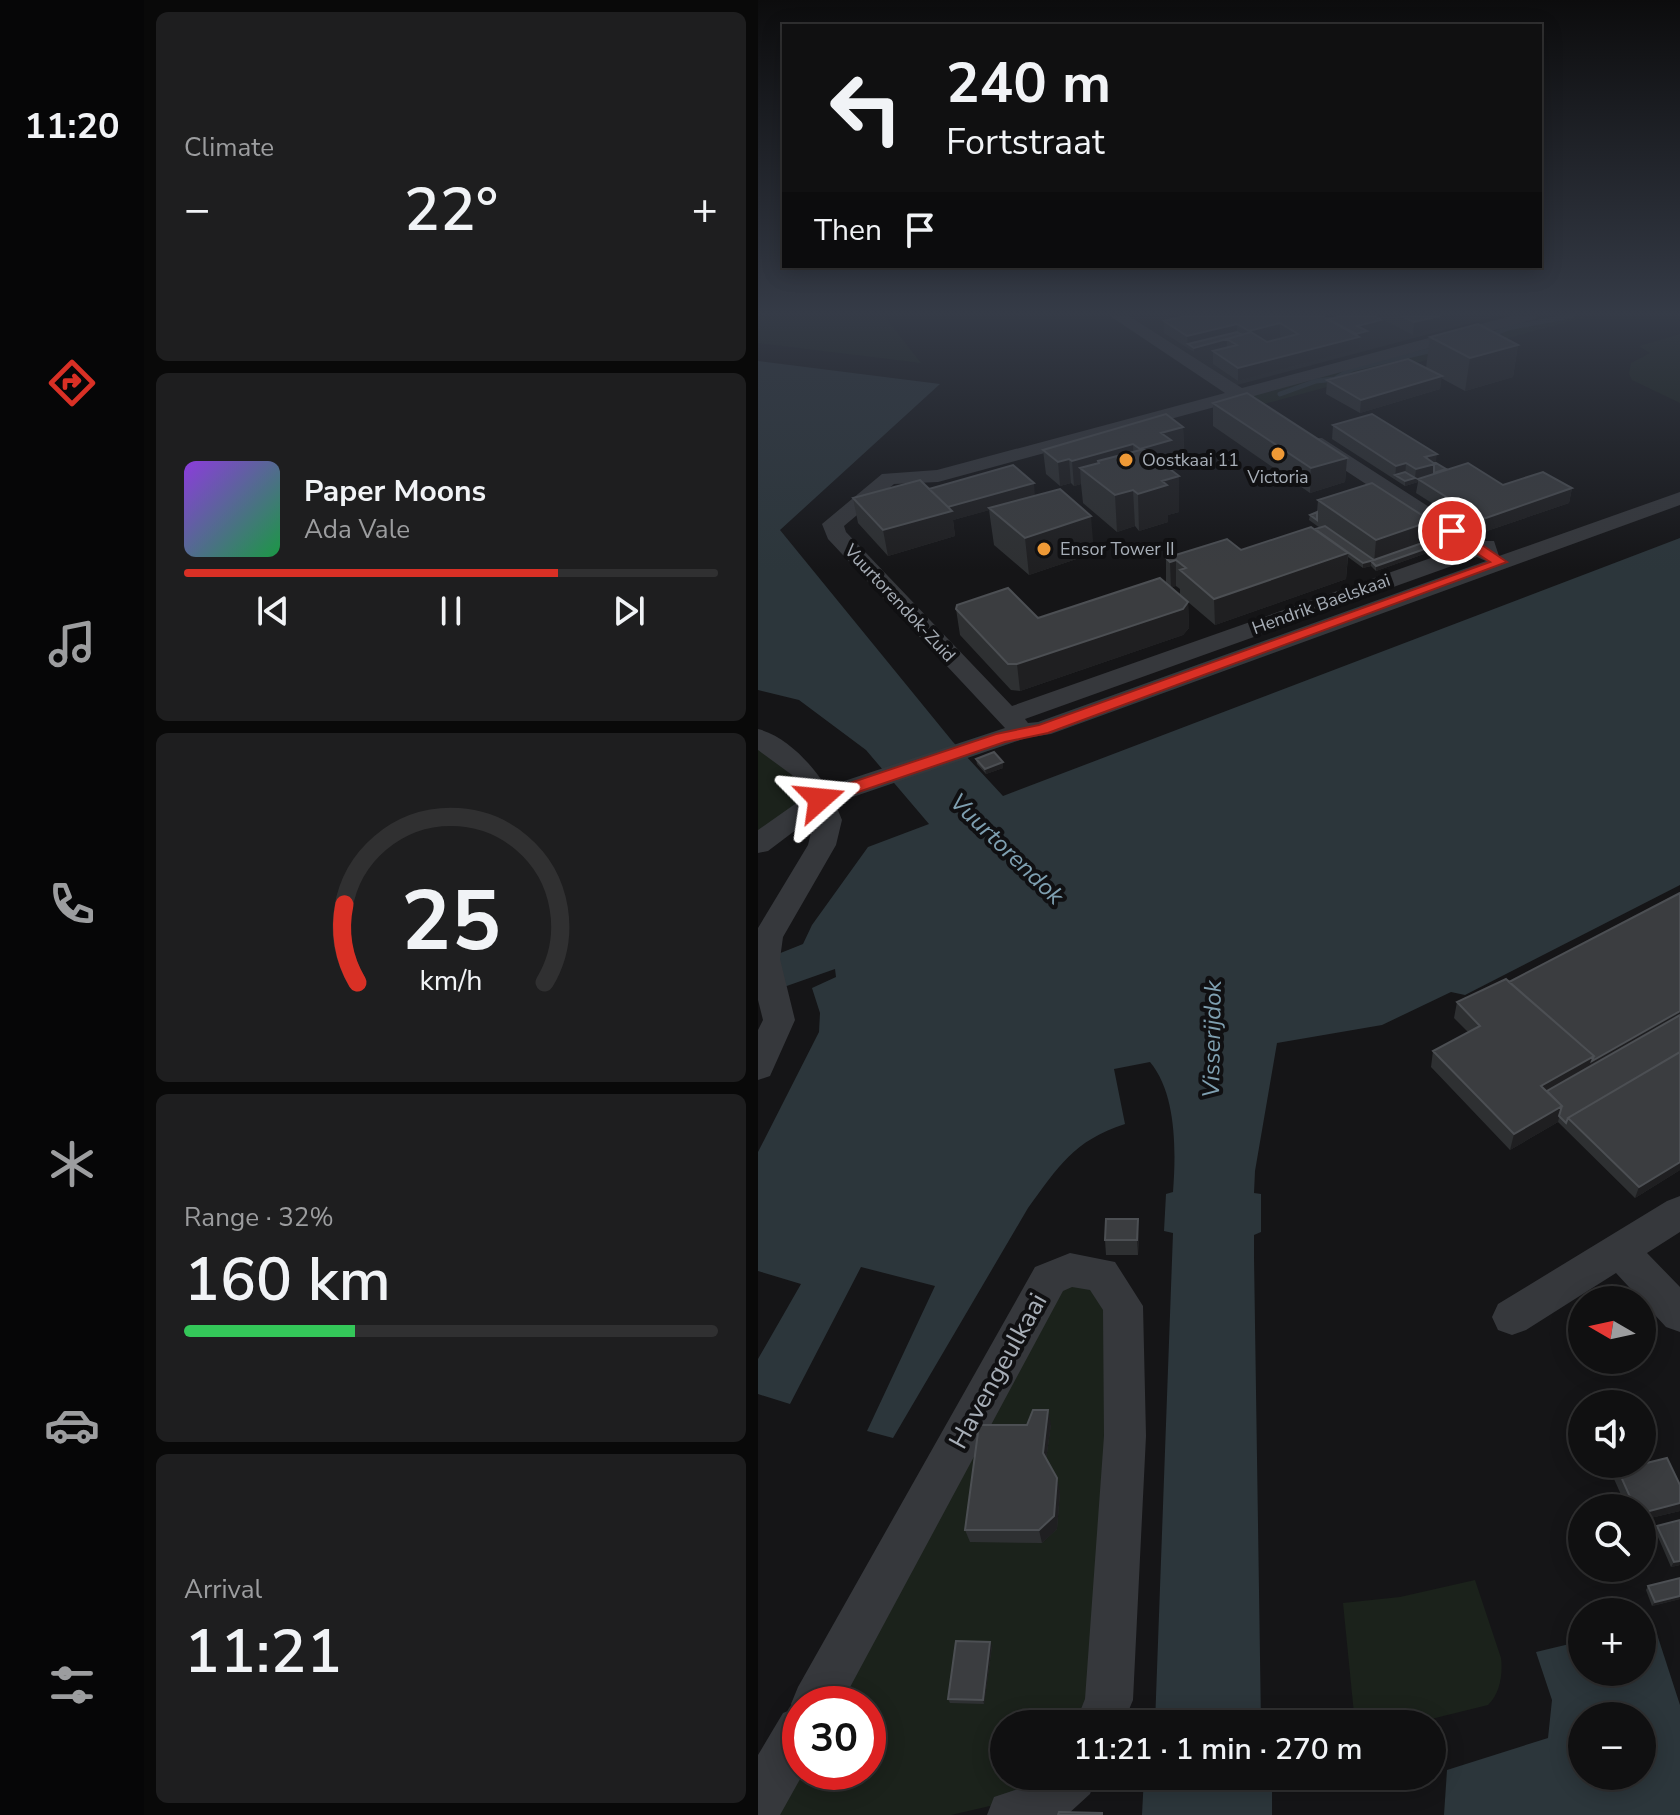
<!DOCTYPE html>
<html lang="en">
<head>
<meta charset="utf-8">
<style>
	:root { --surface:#101011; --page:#1e1e1f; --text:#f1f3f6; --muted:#9c9d9f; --line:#303031; --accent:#d93025 }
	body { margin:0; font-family:"Nunito Sans",sans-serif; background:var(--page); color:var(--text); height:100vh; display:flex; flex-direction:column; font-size:30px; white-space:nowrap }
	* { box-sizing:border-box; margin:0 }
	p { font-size:26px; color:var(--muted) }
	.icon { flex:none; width:44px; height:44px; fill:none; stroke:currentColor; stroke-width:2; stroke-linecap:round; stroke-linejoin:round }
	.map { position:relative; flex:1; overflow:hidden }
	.panel { display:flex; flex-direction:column; gap:12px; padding:12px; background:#090909; width:614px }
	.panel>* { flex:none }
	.top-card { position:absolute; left:24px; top:24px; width:760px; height:244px; border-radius:0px; box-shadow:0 4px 20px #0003,0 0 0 2px var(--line); background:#101011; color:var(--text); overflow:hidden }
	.needle { width:52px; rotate:279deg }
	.tools { position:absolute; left:810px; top:1286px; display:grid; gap:16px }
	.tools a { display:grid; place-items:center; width:88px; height:88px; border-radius:50%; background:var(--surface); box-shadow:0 4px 20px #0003,0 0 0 2px var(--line); font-size:40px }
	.speed { position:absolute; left:24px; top:1686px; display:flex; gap:16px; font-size:40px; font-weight:700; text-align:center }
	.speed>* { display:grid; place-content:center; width:104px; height:104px; border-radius:50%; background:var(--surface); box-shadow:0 4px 20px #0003,0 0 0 2px var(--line); line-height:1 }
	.speed .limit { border:12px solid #d22; background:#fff; color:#111 }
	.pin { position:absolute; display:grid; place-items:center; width:68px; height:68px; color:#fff; margin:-34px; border:4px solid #fff; border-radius:50%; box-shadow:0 2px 8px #0007 }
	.me { position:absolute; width:88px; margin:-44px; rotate:72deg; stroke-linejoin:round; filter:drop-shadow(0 0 6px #0008) }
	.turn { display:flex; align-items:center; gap:28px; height:168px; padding:0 32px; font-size:36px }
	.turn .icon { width:104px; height:104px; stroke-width:2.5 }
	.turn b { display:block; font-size:56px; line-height:68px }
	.then { display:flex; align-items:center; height:76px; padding:0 32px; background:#0003; gap:16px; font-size:30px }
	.big { font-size:60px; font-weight:600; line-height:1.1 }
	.panel .card { flex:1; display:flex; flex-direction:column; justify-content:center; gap:12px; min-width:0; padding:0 28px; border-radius:12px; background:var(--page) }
	.panel .dial { align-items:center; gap:0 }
	.dial svg { height:208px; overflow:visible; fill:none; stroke:var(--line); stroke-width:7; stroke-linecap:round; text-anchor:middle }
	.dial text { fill:var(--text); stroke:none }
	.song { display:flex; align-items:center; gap:24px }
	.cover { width:96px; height:96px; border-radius:12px; background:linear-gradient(135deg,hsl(270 70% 55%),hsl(140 70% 35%)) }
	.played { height:8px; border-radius:4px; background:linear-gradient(90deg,var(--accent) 70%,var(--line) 70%) }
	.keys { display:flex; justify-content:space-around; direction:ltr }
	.heat { display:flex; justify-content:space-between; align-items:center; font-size:44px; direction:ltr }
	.charge { height:12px; border-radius:6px; background:linear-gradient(90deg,#34c759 32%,var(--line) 0) }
	.trip { position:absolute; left:232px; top:1710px; width:456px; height:80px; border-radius:40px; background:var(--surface); box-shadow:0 4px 20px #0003,0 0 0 2px var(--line); font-weight:600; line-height:80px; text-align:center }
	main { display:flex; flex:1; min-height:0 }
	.tabs { display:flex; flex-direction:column; width:144px; justify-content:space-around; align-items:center; background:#060607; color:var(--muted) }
	.tabs .icon { width:56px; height:56px }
	.tabs .selected { color:var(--accent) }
	.tabs b { font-size:36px; color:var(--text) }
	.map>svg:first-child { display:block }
	.built { fill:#212224 }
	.green { fill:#1b221b }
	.water { fill:#2c363b; fill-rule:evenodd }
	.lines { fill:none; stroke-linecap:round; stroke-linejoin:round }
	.stream { stroke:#2c363b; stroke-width:5 }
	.street { fill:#36383c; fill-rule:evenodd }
	.wall { fill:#2e3032; fill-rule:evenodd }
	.shaded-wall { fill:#1f1f21 }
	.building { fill:#3b3d40; stroke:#4c4f53; stroke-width:2 }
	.route { fill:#d93025; stroke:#8d1f18; stroke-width:2 }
	.poi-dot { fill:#ee9936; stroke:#101012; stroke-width:3 }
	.labels { text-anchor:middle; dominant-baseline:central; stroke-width:8; stroke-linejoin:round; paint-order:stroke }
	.far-poi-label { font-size:18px; fill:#a7aeb7; stroke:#101012; text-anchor:start }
	.far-street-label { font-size:18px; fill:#a7aeb7; stroke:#101012 }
	.water-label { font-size:24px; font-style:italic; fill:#7fa0b1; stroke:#101012 }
	.near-street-label { font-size:26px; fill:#a7aeb7; stroke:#101012 }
</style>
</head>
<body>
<main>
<nav class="tabs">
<b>11:20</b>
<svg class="icon selected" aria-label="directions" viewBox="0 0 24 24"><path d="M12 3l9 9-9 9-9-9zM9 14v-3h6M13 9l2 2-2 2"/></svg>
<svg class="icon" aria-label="music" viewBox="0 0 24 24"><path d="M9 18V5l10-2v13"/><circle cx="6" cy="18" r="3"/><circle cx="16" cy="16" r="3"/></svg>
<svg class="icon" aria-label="phone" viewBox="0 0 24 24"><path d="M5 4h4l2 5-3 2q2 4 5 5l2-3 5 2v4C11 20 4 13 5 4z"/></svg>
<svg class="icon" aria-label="climate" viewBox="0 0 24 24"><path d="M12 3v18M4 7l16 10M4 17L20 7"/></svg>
<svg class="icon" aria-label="car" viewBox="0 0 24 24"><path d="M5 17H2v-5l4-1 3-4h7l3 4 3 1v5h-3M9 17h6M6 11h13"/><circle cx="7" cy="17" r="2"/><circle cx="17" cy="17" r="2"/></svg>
<svg class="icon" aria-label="filters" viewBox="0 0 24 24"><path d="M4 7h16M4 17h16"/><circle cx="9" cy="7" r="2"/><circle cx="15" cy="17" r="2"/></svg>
</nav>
<section class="panel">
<div class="card"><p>Climate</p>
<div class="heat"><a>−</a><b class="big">22°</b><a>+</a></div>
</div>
<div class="card">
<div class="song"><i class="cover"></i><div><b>Paper Moons</b><p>Ada Vale</p></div></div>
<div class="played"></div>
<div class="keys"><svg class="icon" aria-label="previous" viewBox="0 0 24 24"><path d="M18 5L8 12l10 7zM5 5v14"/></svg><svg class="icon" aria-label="pause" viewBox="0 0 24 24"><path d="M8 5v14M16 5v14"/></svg><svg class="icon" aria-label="next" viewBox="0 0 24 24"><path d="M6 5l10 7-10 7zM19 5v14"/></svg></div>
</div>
<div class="card dial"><svg viewBox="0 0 100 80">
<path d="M14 69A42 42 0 1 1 86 69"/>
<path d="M14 69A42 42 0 0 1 9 39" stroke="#d93025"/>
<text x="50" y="56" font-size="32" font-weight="700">25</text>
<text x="50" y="72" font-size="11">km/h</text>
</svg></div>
<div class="card"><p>Range · 32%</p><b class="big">160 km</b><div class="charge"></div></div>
<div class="card"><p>Arrival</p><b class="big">11:21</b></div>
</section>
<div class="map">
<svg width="922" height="1815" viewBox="0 0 922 1815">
	<rect width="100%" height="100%" fill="#151517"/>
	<path class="built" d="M 371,316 L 739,316 L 479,385 Z"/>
	<path class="green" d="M 0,316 L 126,316 L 163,363 L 0,343 Z
		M 780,316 L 832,316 L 506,404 L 489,393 Z
		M 922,334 L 922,403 L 874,380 L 871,374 L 873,363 L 892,353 L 881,346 Z
		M 0,748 C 16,760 46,778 43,800 L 0,834 Z
		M 310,1279 L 331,1282 L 359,1337 L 334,1701 L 320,1724 L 246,1724 L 246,1776 L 285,1776 L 245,1803 L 193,1815 L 14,1815 L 42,1772 L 110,1772 L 110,1704 L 74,1704 Z
		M 717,1580 L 743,1658 C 745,1674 742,1694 730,1705 L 653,1724 L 597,1724 L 585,1603 L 642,1597 Z"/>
	<path class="water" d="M 0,361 L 182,384 L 22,530 L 195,742 L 245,796 L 922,538 L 922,885 L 707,995 L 693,992 L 624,1025 L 519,1043 L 497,1171 L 496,1193 L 503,1194 L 503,1232 L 496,1235 L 496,1257 L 503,1724 L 397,1724 L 415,1233 L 406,1231 L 408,1194 L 415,1192 C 418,1153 419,1094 392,1062 L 356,1069 L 367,1124 C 315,1141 301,1166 270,1208 L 135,1438 L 109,1431 L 177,1286 L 103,1267 L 32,1404 L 0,1394 L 0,1359 L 43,1284 L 0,1271 L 0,1152 L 61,1032 L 62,1013 L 54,988 L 78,977 L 77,969 L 23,988 L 15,956 L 45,944 L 54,925 L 110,847 L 171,824 L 108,750 L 41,700 L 0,690 Z
		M 896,1625 L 922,1705 L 922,1815 L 686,1815 L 689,1770 L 790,1738 L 794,1700 L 778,1652 L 824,1641 L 824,1672 L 884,1672 L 884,1628 ZM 824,1716 L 884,1716 L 884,1776 L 824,1776 Z
		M 386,1776 L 514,1776 L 514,1815 L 384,1815 Z"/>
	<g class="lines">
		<path class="stream" d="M 731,336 L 750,328 L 813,316
			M 522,394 L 558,381 L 577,379 L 594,369 L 679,349"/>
		<path class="street" d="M 352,316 L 371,316 L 484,388 L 753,316 L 779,316 L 777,319 L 496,396 L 495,403 L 489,404 L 479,401 L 180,482 L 136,484 L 86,526 L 88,532 L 254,706 L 704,547 L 550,446 L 547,442 L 550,438 L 564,438 L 724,541 L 736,541 L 741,556 L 922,492 L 922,505 L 293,734 L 268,738 L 77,803 L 84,820 L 78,845 L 25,937 L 22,959 L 37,1020 L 12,1076 L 0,1080 L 0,1030 L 5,1020 L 0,1000 L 0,928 L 50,845 L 56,820 L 55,817 L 10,851 L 0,853 L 0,830 L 47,797 L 34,775 L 0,750 L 0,729 C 28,736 54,764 68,787 L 247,728 L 70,539 L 64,524 L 124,474 L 179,470 L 467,393 ZM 719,557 L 728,561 L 280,722 L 270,723 L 267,719 Z
			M 922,1196 L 922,1232 L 889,1253 L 922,1287 L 922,1332 L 908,1327 L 858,1273 L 768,1330 L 754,1335 L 740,1330 L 734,1317 L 740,1304 L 909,1201 Z
			M 312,1253 L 357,1262 L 385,1306 L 388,1436 L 375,1700 L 365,1724 L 317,1724 L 327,1699 L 346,1436 L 345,1310 L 332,1290 L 314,1287 L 305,1291 L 83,1704 L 42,1704 L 42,1772 L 46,1772 L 22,1815 L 0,1815 L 0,1755 L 25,1713 L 35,1709 L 33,1704 L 40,1687 L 277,1267 Z
			M 277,1776 L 339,1776 L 332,1794 L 309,1815 L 229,1815 L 236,1797 L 266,1787 Z"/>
	</g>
	<path class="wall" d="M 618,316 L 710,316 L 709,321 L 655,335 Z
		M 406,321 L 623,324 L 604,329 L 609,336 L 601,338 L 601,349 L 480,381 L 455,364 L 455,351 L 469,348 L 469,344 L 436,352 L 406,333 ZM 522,336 L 525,338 L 509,342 L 506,340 Z
		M 672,337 L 760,345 L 755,377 L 707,391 L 683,378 L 682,389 L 602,413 L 568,394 L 569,380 L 668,368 Z
		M 455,403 L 589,458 L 587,482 L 552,493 L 455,426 Z
		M 575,425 L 677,463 L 687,471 L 745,485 L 814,488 L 811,503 L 726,532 L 718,531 L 658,493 L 660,482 L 647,486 L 574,439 Z
		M 425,427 L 426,451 L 413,454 L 413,464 L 408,466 L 421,476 L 421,512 L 410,515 L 410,522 L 381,531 L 377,526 L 359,532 L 325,503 L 323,484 L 316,486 L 313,483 L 302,486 L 288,474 L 285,450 Z
		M 171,489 L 277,496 L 336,553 L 271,575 L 236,545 L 231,510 L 195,520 L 197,536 L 130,556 L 100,523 L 95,498 Z
		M 560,500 L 671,538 L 680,549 L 618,571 L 613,566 L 605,568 L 590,557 L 588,579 L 457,625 L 430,602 L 431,628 L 425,635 L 262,691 L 253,690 L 202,635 L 198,609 L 280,618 L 408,584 L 408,558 L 483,550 L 557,530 L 562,528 L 551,520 L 552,515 L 559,512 ZM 418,586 L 422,589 L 422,595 L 413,587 Z
		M 218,759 L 245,762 L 245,768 L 228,774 L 219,764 Z
		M 922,893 L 922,1170 L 877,1198 L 800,1122 L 752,1150 L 673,1067 L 675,1051 L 710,1032 L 696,1018 L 699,1002 L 751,982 Z
		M 381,1234 L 380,1255 L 348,1255 L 347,1240 Z
		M 293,1424 L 288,1460 L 302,1492 L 299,1529 L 284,1543 L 212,1542 L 207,1530 Z
		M 860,1470 L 922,1485 L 922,1511 L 884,1520 L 884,1508 L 869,1508 L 856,1479 Z
		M 922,1520 L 922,1565 L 913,1567 L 897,1530 L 899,1526 Z
		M 922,1578 L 922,1599 L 894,1606 L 888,1590 L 890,1586 Z
		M 234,1646 L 226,1704 L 192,1703 L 190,1699 Z"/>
	<path class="shaded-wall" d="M 560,316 L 596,316 L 565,325 Z
		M 682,316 L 710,316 L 709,321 L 655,335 L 656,322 Z
		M 623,320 L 623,324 L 598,330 L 599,326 Z
		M 522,323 L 522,336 L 493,343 L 491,341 L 491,331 Z
		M 479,324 L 479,336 L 430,344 L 430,348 L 429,336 Z
		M 609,331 L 609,336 L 601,338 L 601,349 L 480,381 L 480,368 Z
		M 469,339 L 469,344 L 436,352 L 436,348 Z
		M 760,345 L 755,377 L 707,391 L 712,358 Z
		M 684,376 L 682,389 L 602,413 L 603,400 Z
		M 425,427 L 426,451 L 413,454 L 413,464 L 383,473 L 382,449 L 403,433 Z
		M 375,444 L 376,468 L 341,463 L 340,461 L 341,479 L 322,468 L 323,484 L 316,486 L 314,461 Z
		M 679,454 L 677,468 L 688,469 L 687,474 L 660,479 L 660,482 L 647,486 L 647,481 L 657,478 L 658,469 L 667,457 Z
		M 589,458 L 587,482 L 552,493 L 553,468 Z
		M 311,459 L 313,483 L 302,486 L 300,462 Z
		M 648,463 L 647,477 L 637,475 L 637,480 L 638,466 Z
		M 421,476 L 421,512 L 410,515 L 410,522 L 381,531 L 380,494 L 404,481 Z
		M 276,483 L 277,497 L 231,508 L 232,510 L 195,520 L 197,536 L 130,556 L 125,530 L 182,509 Z
		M 814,488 L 811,503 L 726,532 L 728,518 Z
		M 375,490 L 377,526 L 359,532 L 357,495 Z
		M 333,516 L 336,553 L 271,575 L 267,538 Z
		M 673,521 L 670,546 L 616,563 L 618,540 Z
		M 681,544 L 680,549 L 618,571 L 618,566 Z
		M 590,553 L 588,579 L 457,625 L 456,599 Z
		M 418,560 L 418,586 L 413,588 L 412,562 Z
		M 613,561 L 613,566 L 605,568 L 605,563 Z
		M 430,602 L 431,628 L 425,635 L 262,691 L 259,664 Z
		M 245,762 L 245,768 L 228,774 L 227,769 Z
		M 922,1011 L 922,1019 L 783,1099 L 783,1086 L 836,1056 Z
		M 804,1106 L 800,1122 L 752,1150 L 756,1134 Z
		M 922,1162 L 922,1170 L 877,1198 L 881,1187 Z
		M 380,1219 L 381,1234 L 380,1255 L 379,1240 Z
		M 290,1410 L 293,1424 L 287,1467 L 285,1453 Z
		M 299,1478 L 302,1492 L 299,1529 L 284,1543 L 281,1530 Z
		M 922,1503 L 922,1511 L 884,1520 L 884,1513 Z
		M 922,1561 L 922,1565 L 913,1567 L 916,1562 Z
		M 922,1596 L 922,1599 L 894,1606 L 897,1602 Z
		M 232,1642 L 234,1646 L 226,1704 L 225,1700 Z"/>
	<path class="building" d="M 427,316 L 564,316 L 601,337 L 480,368 L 455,351 L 479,345 L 469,339 L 493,332 L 509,342 L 540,334 L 522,323 L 491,331 L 479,324 L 429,336 L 406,321 Z
		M 585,316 L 616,316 L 623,320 L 599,326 L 609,331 L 598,334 L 570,319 Z
		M 643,316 L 682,316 L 656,322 Z
		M 720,324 L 760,345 L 712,358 L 672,337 Z
		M 479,332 L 484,335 L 436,348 L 430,344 Z
		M 650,359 L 684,376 L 603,400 L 569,380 Z
		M 489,393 L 589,458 L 553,468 L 455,403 Z
		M 408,414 L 425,427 L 403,433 L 413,440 L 382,449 L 375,444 L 314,461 L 311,459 L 300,462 L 285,450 Z
		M 614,414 L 679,454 L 667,457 L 677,464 L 658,469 L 648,463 L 638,466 L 575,425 Z
		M 386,449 L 421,476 L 404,481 L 409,485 L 380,494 L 375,490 L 357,495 L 322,468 L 341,463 L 340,461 Z
		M 676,463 L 678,463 L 688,469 L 676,473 Z
		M 710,463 L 745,485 L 785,472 L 814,488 L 728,518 L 720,517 L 660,479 Z
		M 255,465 L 276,483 L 190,507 L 171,489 Z
		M 647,472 L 657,478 L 647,481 L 637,475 Z
		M 162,480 L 194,511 L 125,530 L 95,498 Z
		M 614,483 L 673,521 L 618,540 L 560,500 Z
		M 302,489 L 333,516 L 267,538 L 231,508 Z
		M 559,512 L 559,520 L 552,515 Z
		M 567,526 L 616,560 L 605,563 L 557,529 Z
		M 553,527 L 590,553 L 456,599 L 422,570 L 428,568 L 418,560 L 412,562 L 408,558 L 469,539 L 483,550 Z
		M 671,538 L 681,544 L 618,566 L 613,561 L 670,541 Z
		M 402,578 L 430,602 L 425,609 L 259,664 L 250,664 L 198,609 L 199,605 L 250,588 L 280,618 Z
		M 236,752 L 245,762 L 227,769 L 218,759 Z
		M 922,893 L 922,1011 L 834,1061 L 836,1056 L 751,982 Z
		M 748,979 L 836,1056 L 783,1086 L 804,1106 L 756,1134 L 675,1051 L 722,1026 L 699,1002 Z
		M 922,1015 L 922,1052 L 810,1118 L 808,1123 L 801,1116 L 804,1106 L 789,1091 Z
		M 922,1052 L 922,1162 L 881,1187 L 810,1118 Z
		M 348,1219 L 380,1219 L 379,1240 L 347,1240 Z
		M 275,1410 L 290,1410 L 285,1453 L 299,1478 L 296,1516 L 281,1530 L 207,1530 L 221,1425 L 269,1425 Z
		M 909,1458 L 922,1485 L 922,1503 L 884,1513 L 884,1508 L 877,1508 L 860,1470 Z
		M 922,1520 L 922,1561 L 916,1562 L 899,1526 Z
		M 922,1578 L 922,1596 L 897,1602 L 890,1586 Z
		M 198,1641 L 232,1642 L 225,1700 L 190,1699 Z
		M 301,1812 L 344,1813 L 344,1815 L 300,1815 Z"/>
	<linearGradient id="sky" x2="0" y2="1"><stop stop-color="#0c0c0d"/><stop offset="0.55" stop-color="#353b47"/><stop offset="1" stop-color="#353b47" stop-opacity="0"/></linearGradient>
	<rect width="922" height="570" fill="url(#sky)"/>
	<path class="route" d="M 689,528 L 699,528 L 749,562 L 290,733 L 247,742 L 68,803 L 62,804 L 54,799 L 56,795 L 238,734 L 281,725 L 732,562 L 689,534 Z"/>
	<g class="poi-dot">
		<circle cx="520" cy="454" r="8"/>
		<circle cx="368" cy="460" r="8"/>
		<circle cx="286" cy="549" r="8"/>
	</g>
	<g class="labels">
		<g class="far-poi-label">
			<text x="384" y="460">Oostkaai 11</text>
			<text x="520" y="477" text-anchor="middle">Victoria</text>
			<text x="302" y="549">Ensor Tower II</text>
		</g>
		<g class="far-street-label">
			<text transform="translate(142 603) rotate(47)">Vuurtorendok-Zuid</text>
			<text transform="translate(563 604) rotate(-20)">Hendrik Baelskaai</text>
		</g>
		<g class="water-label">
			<text transform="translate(249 849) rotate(44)">Vuurtorendok</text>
			<text transform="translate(454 1039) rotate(-89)">Visserijdok</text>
		</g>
		<g class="near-street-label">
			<text transform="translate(240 1371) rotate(-61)">Havengeulkaai</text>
		</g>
	</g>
</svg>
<div class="tools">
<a><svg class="needle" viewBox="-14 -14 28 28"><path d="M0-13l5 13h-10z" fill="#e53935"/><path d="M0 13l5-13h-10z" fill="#9c9d9f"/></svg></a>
<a><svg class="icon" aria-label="sound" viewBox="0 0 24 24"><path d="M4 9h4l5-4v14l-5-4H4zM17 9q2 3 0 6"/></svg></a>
<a><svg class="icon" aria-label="search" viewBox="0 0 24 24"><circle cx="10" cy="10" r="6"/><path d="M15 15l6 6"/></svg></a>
<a>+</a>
<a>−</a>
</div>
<div class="speed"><div class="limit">30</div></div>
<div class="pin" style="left:694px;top:531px;background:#d93025"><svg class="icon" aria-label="arrive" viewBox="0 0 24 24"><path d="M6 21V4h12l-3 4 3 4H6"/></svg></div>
<svg class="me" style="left:62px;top:799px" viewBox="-20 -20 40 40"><path d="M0-17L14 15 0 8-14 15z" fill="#d93025" stroke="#fff" stroke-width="4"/></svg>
<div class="trip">11:21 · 1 min · 270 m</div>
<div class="top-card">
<div class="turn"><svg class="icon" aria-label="left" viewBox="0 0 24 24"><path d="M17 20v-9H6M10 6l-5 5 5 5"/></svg><div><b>240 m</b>Fortstraat</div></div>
<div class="then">Then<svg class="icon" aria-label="arrive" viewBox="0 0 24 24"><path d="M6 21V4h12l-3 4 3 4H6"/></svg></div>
</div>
</div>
</main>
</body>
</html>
